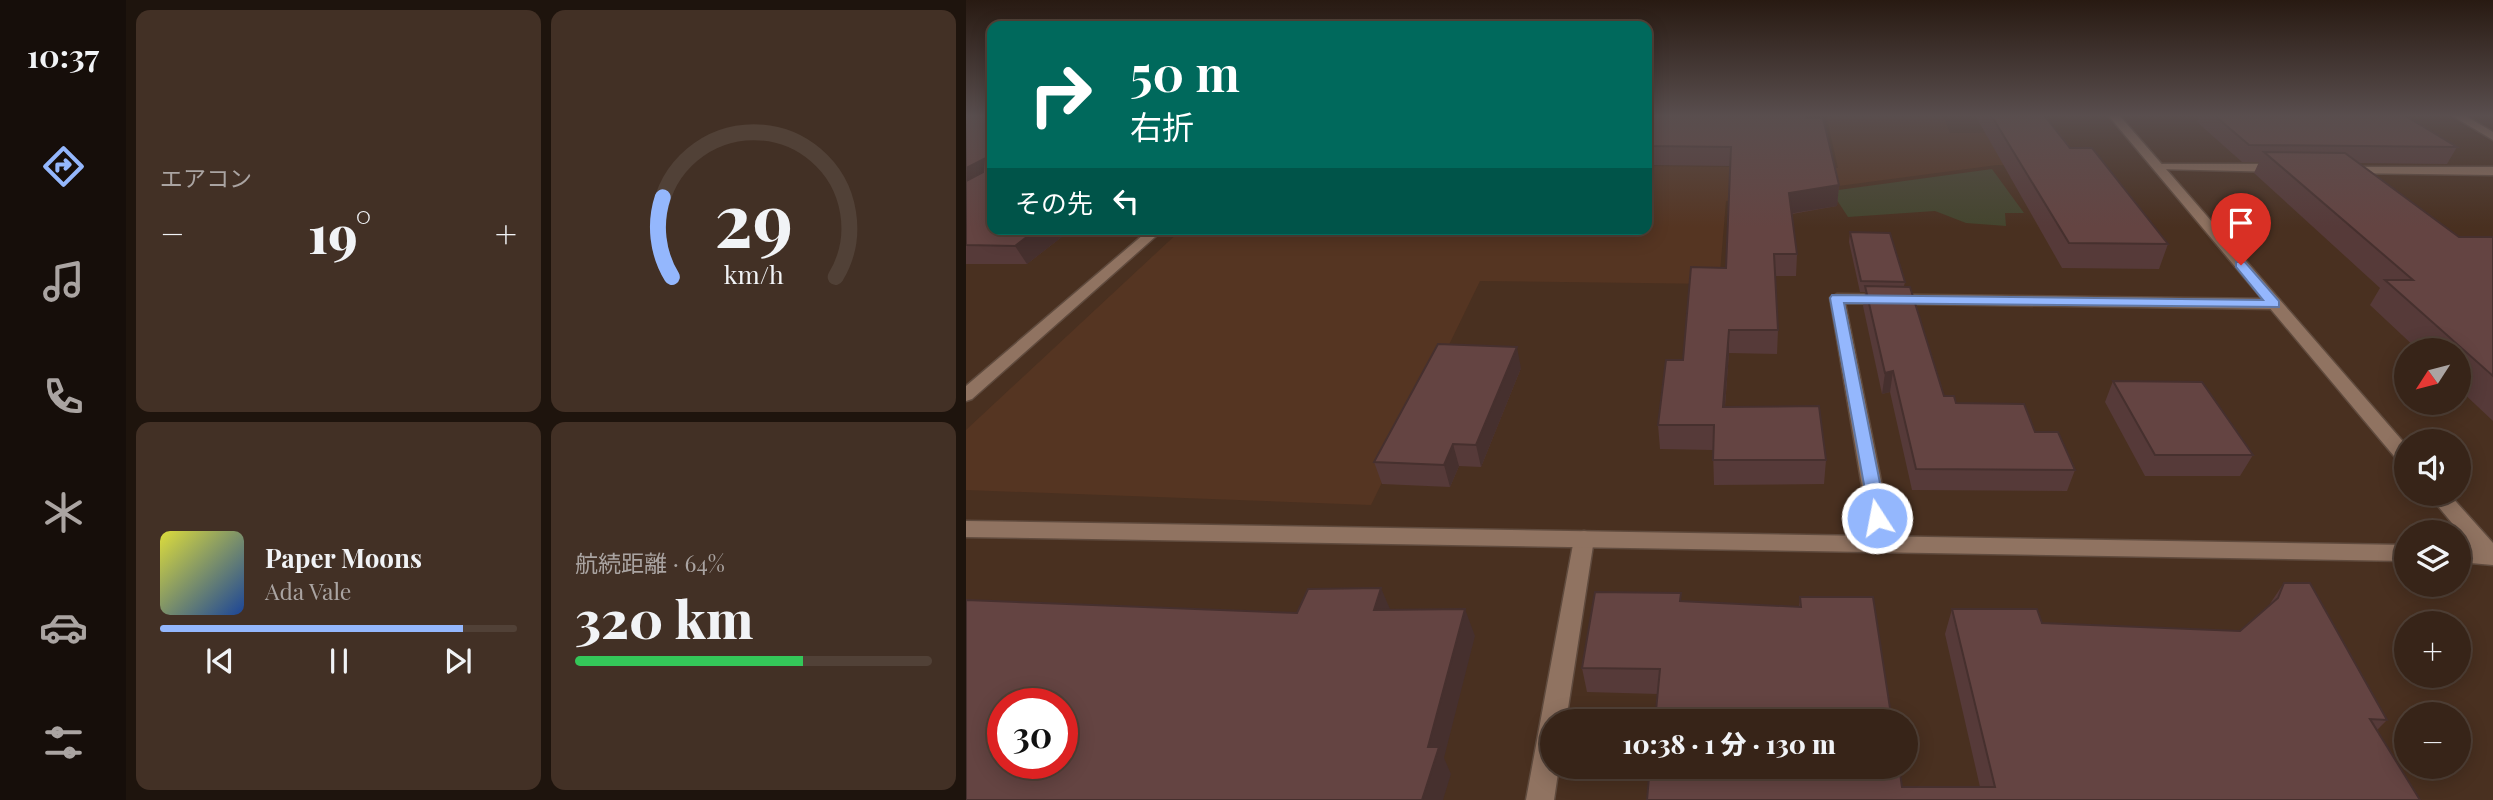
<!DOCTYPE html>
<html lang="ja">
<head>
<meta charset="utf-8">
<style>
	:root { --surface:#372418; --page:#423025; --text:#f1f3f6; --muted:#aaa4a2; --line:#514137; --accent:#94b7fd }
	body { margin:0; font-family:"Playfair Display","Noto Sans JP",serif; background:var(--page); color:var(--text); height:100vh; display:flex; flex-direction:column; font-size:26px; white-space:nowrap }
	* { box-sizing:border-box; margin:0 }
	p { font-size:23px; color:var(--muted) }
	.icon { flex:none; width:38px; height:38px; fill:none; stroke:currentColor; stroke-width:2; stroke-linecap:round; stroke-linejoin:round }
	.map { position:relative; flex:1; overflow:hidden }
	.details { display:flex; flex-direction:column; gap:10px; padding:10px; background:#1e140d; width:840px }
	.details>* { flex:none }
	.top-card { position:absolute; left:21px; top:21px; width:665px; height:214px; border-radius:14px; box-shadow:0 4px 18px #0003,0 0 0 2px var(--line); background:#00695c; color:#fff; overflow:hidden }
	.needle { width:46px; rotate:234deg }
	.buttons { position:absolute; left:1428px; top:338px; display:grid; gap:14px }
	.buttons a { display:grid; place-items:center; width:77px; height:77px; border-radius:50%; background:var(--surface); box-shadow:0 4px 18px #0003,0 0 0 2px var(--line); font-size:35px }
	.speed { position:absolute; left:21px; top:688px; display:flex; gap:14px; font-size:35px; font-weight:700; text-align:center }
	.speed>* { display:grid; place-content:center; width:91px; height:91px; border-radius:50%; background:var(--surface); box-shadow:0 4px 18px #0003,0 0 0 2px var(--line); line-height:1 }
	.speed .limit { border:10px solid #d22; background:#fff; color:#111 }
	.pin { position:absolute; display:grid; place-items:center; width:60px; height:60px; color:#fff; margin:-72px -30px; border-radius:50% 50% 50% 0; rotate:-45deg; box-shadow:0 0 7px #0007 }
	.pin .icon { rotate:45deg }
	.me { position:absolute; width:77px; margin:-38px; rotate:349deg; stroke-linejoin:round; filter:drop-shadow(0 0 5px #0008) }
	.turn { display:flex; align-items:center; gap:24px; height:147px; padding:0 28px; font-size:32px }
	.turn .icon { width:91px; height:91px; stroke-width:2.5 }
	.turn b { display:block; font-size:49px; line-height:60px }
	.then { display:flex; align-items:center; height:66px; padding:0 28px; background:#0003; gap:14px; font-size:26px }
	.big { font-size:52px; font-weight:800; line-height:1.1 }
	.details .widget { flex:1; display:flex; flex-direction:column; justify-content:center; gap:10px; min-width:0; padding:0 24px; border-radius:14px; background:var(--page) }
	.details .dial { align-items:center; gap:0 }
	.dial svg { height:182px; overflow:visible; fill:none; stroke:var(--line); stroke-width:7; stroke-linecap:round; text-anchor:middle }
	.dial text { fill:var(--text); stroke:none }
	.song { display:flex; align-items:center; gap:21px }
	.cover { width:84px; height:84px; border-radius:10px; background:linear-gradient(135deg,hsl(60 70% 55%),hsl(220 70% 35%)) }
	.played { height:7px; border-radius:4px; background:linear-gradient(90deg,var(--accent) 85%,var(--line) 85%) }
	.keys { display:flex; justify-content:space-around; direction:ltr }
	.heat { display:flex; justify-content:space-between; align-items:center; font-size:38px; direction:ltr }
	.charge { height:10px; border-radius:5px; background:linear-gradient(90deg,#34c759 64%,var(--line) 0) }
	.details .tiles { flex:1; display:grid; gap:10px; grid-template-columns:repeat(2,1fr) }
	.trip { position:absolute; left:574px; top:709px; width:378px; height:70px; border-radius:35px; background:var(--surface); box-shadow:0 4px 18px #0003,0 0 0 2px var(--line); font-weight:800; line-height:70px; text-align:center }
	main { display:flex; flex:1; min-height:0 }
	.tab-bar { display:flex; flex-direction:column; width:126px; justify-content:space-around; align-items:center; background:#160e0a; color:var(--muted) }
	.tab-bar .icon { width:49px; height:49px }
	.tab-bar .active { color:var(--accent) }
	.tab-bar b { font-size:32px; color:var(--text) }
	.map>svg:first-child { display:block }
	.built { fill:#553522 }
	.green { fill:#44452e }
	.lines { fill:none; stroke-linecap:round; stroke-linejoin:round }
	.minor-casing { stroke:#604b3e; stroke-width:3 }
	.tertiary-casing { stroke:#604b3e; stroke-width:3 }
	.minor { fill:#907361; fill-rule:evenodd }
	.tertiary { fill:#907361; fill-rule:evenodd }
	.wall { fill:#563a39 }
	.shaded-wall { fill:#46302e }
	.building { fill:#644442; stroke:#46302e; stroke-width:2; fill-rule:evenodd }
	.route { fill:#94b7fd; stroke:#6077a4; stroke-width:2 }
</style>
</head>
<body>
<main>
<nav class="tab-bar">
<b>10:37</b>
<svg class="icon active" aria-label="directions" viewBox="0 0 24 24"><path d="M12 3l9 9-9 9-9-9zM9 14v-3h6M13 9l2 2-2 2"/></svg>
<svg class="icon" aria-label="music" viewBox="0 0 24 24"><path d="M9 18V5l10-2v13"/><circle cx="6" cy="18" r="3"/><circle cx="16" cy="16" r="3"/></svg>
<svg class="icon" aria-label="phone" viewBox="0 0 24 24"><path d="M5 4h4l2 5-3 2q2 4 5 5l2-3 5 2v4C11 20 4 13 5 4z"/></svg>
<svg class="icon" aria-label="climate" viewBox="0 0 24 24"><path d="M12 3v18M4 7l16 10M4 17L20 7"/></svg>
<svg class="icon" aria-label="car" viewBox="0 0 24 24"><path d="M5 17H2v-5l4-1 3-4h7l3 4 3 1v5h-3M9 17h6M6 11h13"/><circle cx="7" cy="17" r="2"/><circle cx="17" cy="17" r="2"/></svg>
<svg class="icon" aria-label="filters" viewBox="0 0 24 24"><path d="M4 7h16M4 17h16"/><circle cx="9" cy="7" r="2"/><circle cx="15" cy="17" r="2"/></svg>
</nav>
<section class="details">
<div class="tiles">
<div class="widget"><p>エアコン</p>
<div class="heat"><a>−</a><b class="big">19°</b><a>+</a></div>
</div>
<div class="widget dial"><svg viewBox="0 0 100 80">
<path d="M14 69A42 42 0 1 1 86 69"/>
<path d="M14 69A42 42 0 0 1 10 34" stroke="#94b7fd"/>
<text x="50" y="56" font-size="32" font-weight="700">29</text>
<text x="50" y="72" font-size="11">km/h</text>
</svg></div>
<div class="widget">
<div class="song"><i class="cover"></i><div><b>Paper Moons</b><p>Ada Vale</p></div></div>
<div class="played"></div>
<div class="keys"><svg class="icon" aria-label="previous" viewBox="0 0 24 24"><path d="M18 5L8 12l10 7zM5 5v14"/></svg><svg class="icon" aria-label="pause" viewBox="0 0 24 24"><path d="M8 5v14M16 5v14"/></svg><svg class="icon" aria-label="next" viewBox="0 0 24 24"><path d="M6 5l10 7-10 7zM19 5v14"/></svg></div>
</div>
<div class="widget"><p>航続距離 · 64%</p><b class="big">320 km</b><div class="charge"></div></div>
</div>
</section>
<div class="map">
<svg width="1527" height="800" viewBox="0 0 1527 800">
	<rect width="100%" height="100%" fill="#493020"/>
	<path class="built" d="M 860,115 L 977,115 L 984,133 L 1093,132 L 1120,167 L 1031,165 L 760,201 L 753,284 L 514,281 L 405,505 L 0,490 L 0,430 L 216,229 L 681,229 L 681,166 L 872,168 Z"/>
	<path class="green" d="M 1026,169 L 1058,213 L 1039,213 L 1040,226 L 1000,223 L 969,211 L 882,217 L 865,191 Z"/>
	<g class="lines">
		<defs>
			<path id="minor" d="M 1485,115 L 1498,115 L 1527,132 L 1527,140 Z
				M 1188,164 L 1314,164 L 1320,168 L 1314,172 L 1192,169 L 1186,166 Z
				M 1376,167 L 1527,167 L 1527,175 L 1380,173 L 1376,171 Z
				M 871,294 L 1308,299 L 1316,304 L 1308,309 L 879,303 L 928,545 L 924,551 L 917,553 L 910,551 L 906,545 L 864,298 Z
				M 618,531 L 625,533 L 628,539 L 600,721 L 586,721 L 586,766 L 593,766 L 588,800 L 560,800 L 608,539 L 611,533 Z"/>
			<path id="tertiary" d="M 1142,115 L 1153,115 L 1440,445 L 1440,464 L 1433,462 Z
				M 184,229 L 198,229 L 6,399 L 0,401 L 0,386 Z
				M 1462,494 L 1483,494 L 1527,543 L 1527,565 L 1493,562 L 1493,546 L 1505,546 Z
				M 0,521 L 1440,545 L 1440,561 L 0,537 Z"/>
		</defs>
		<use href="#minor" class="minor-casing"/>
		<use href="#tertiary" class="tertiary-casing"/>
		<use href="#minor" class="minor"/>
		<use href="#tertiary" class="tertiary"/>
	</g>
	<path class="wall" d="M 0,115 L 26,229 L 106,229 L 61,264 L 0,264 Z
		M 681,115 L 840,118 L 873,185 L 871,206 L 826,214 L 831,254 L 830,276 L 809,276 L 812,330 L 811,354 L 763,353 L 759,407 L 860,460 L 858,484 L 748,485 L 747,450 L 694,449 L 692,425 L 717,360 L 760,268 L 765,166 L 681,165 Z
		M 1009,115 L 1078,115 L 1104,148 L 1202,244 L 1193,269 L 1096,268 Z
		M 1234,115 L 1438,115 L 1491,147 L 1481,164 L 1392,163 L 1493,237 L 1527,237 L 1527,421 L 1493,389 L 1493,350 L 1452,350 L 1404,305 L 1414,288 L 1288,173 L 1293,162 L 1276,162 L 1231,122 Z
		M 884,232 L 939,282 L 938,286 L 978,396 L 990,403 L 1069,432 L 1109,470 L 1101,491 L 946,490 L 924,392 L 916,394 L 897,306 L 899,292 L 894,292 L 883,242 Z
		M 555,368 L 515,467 L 493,466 L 484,487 L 416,484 L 408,462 Z
		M 1147,381 L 1287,455 L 1274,476 L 1179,476 L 1139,402 Z
		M 1318,583 L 1421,720 L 1411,730 L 1454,800 L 681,800 L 936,787 L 1014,787 L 979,634 L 986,609 L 1076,623 L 1274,631 L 1301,608 Z
		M 715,593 L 715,601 L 833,607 L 834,597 L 907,597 L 692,694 L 621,692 L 616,668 Z"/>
	<path class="shaded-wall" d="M 18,159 L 26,173 L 0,191 L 0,168 Z
		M 873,185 L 871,206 L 822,214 L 823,193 Z
		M 71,229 L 106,229 L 61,264 L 49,246 Z
		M 763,330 L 763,353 L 757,431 L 757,407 Z
		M 551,347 L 555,368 L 515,467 L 510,445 Z
		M 927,371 L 924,392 L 916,394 L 919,373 Z
		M 487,444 L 493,466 L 484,487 L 478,465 Z
		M 415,588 L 427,616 L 408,610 Z
		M 499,609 L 509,636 L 478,758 L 485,774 L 477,800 L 456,800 L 462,747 Z"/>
	<path class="building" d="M 0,115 L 26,115 L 26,229 L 71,229 L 49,246 L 0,245 L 0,181 L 17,172 L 18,159 L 0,168 Z
		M 681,115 L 839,115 L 840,118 L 857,118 L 873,185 L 823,193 L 831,254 L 808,254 L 812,330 L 763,330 L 757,407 L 853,406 L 860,460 L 747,460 L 748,425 L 692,425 L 700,360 L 717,360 L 725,267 L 760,268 L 765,147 L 681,146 Z
		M 1025,115 L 1078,115 L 1104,148 L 1126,148 L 1202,244 L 1103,243 Z
		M 1248,115 L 1438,115 L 1491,147 L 1283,145 Z
		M 1298,152 L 1379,153 L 1493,237 L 1527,237 L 1527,376 L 1419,280 L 1447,280 Z
		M 884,232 L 924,233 L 939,282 L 895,281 Z
		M 899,286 L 944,287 L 978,396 L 988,396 L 990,403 L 1058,404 L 1069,432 L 1092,432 L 1109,470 L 950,469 L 927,371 L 919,373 Z
		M 472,344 L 551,347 L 510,445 L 487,444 L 478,465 L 408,462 Z
		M 1147,381 L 1236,382 L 1287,455 L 1189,455 Z
		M 1318,583 L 1344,583 L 1421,720 L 1404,719 L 1454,800 L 681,800 L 684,766 L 933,766 L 936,787 L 1029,787 L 986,609 L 1071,609 L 1076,623 L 1274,631 L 1312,598 Z
		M 415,588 L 408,610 L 499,609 L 462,747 L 473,747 L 456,800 L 0,800 L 0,600 L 331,613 L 342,589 ZM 37,704 L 96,704 L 96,763 L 37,763 Z
		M 629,592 L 715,593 L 714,601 L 835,607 L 834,597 L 907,597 L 926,721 L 689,721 L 694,669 L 616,668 Z"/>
	<linearGradient id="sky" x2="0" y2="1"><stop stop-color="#281a12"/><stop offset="0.51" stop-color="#594e4e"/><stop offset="1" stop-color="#594e4e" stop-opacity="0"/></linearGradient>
	<rect width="1527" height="227" fill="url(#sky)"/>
	<path class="route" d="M 1270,262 L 1279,262 L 1313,301 L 1313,307 L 878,303 L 921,518 L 918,523 L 905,523 L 864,298 L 866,295 L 1297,300 L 1270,267 Z"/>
</svg>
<div class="buttons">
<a><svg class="needle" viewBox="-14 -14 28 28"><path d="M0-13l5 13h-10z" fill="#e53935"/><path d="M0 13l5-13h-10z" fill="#aaa4a2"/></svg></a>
<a><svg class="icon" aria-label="sound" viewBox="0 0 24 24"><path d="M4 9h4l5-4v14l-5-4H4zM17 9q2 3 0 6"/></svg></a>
<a><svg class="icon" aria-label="layers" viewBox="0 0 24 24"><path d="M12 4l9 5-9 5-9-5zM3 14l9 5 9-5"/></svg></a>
<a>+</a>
<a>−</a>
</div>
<div class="speed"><div class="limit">30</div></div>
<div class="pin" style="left:1275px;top:265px;background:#d93025"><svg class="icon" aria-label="arrive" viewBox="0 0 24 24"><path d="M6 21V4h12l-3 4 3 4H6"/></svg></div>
<svg class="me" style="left:911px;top:518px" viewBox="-20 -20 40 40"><circle r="17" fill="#94b7fd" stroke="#fff" stroke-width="3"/><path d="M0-11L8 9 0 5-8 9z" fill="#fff"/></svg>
<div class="trip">10:38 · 1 分 · 130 m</div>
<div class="top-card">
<div class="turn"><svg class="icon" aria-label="right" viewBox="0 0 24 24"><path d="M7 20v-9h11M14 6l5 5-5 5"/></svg><div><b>50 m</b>右折</div></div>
<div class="then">その先<svg class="icon" aria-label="left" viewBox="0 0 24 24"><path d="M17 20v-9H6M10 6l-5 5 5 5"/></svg></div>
</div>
</div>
</main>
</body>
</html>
